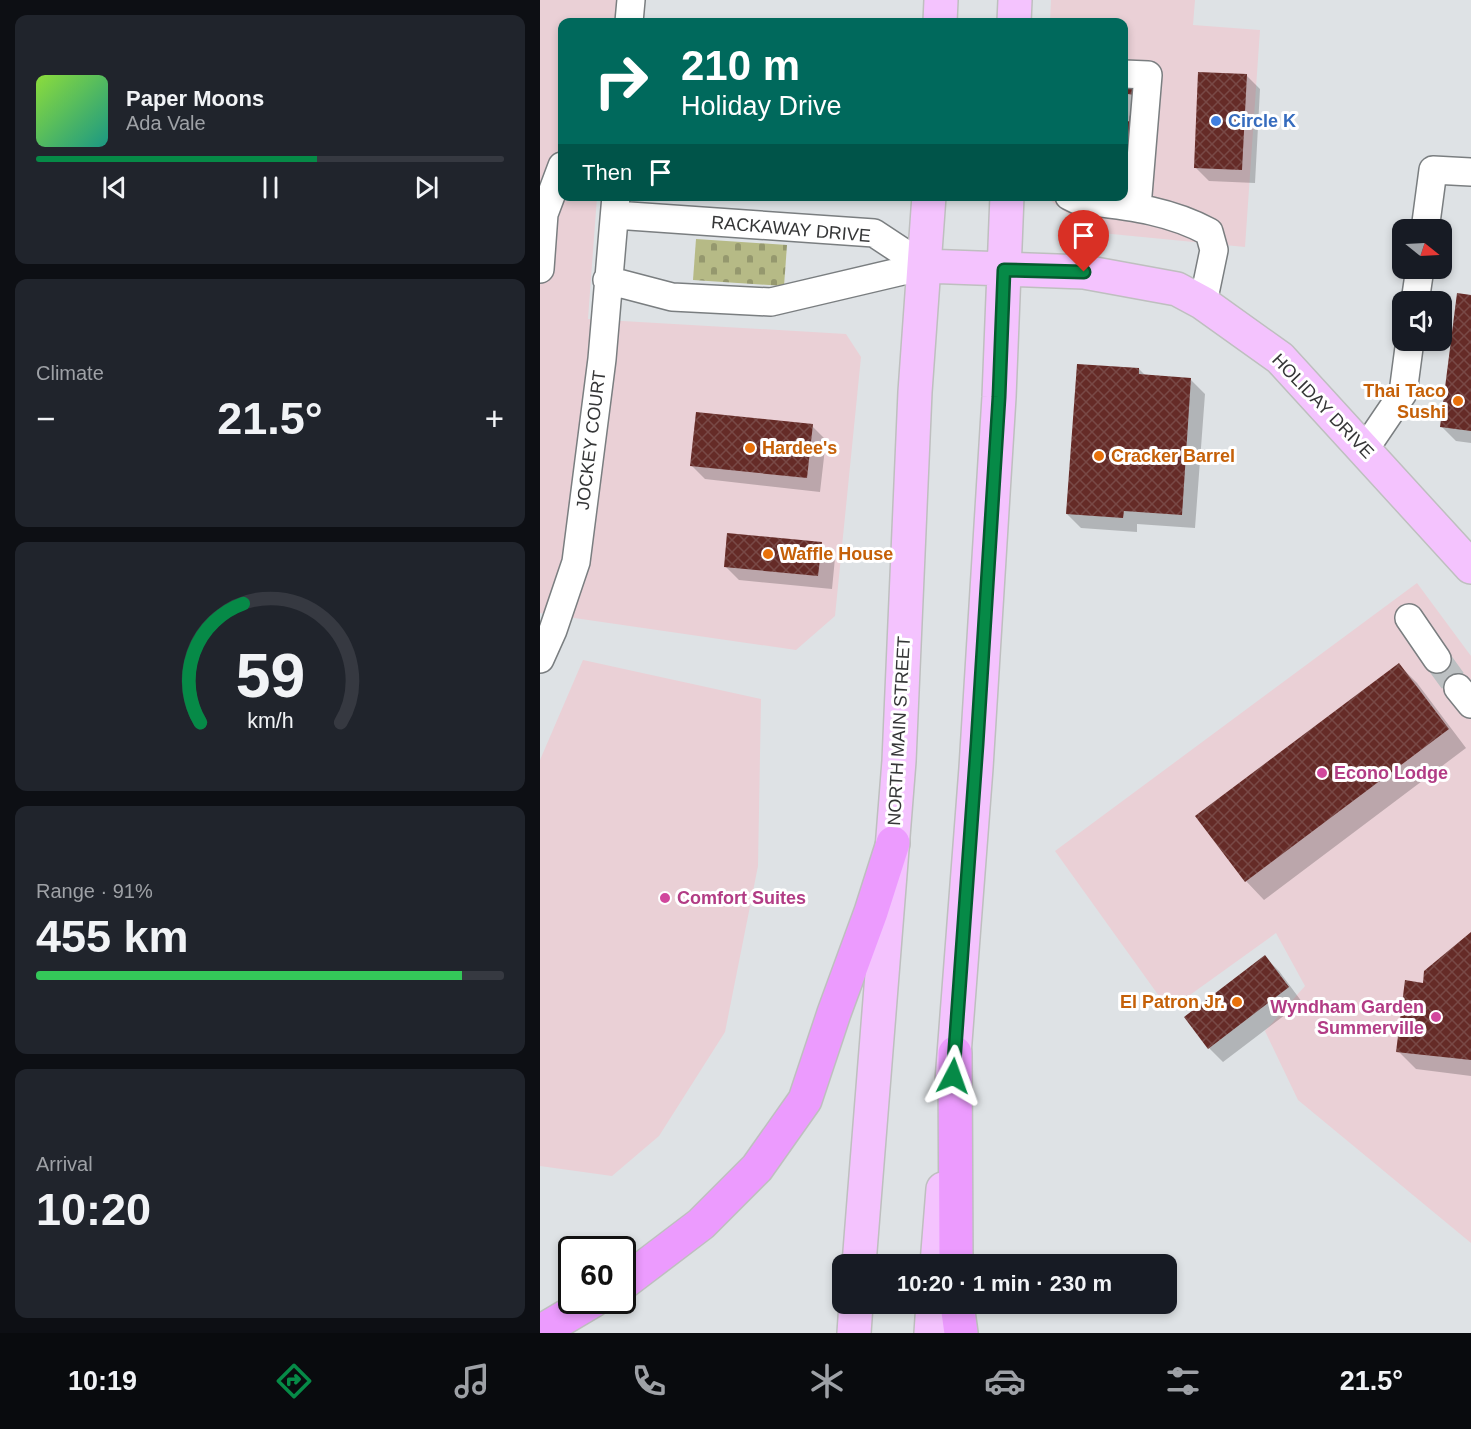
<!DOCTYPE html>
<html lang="en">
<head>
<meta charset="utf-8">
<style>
	:root { --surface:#171b24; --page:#20242c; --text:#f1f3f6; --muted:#9ea1a6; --line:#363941; --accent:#068a47 }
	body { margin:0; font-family:Arial,sans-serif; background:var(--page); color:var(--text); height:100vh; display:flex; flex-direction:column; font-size:22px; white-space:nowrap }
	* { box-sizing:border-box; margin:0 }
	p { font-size:20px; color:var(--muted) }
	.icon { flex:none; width:33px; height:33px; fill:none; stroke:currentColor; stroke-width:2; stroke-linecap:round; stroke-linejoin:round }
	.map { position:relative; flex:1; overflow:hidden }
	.side { display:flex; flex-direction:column; gap:15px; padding:15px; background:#0d0f14; width:540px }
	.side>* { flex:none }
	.banner { position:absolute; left:18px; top:18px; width:570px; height:183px; border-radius:12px; box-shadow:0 3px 9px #0003; background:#00695c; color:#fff; overflow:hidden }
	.needle { width:39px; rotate:108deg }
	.controls { position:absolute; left:852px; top:219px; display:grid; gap:12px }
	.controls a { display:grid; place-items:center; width:60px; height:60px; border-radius:12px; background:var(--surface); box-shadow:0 3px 9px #0003; font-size:30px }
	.speed { position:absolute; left:18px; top:1236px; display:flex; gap:12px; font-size:30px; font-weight:700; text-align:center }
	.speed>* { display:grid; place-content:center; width:78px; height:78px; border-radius:50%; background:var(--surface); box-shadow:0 3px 9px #0003; line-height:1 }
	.speed .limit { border:3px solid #111; border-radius:9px; background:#fff; color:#111 }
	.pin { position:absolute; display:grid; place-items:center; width:51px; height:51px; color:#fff; margin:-62px -26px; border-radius:50% 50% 50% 0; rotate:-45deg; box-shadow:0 0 6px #0007 }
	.pin .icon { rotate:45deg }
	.me { position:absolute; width:66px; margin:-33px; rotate:4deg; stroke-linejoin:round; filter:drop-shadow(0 0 4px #0008) }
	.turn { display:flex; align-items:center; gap:21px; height:126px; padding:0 24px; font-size:27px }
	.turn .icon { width:78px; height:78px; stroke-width:2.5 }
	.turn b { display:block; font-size:42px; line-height:51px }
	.then { display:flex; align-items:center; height:57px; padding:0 24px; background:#0003; gap:12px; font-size:22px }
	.big { font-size:45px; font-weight:600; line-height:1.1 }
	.side .tile { flex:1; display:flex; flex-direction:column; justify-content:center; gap:9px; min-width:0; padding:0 21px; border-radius:12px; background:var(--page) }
	.side .dial { align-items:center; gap:0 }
	.dial svg { height:156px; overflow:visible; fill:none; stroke:var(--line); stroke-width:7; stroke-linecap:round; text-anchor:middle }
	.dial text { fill:var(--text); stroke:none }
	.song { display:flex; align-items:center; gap:18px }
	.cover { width:72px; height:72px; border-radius:9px; background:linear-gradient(135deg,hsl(90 70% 55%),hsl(170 70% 35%)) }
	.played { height:6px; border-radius:3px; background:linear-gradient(90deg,var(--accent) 60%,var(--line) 60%) }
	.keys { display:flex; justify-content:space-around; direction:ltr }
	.heat { display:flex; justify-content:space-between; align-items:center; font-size:33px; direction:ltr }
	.charge { height:9px; border-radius:4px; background:linear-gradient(90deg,#34c759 91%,var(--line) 0) }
	.trip { position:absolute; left:292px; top:1254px; width:345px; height:60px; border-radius:12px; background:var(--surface); box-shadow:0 3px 9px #0003; font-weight:600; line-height:60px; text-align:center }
	.dock { display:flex; height:96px; justify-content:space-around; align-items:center; background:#090b0e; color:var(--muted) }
	.dock .icon { width:42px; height:42px }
	.dock .current { color:var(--accent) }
	.dock b { font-size:27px; color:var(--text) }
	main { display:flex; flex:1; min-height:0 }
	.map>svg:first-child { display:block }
	.commercial { fill:#ead0d6 }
	.cemetery { fill:url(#cemetery-stones) }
	.shadow { fill:#0003 }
	.building { fill:url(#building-cross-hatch) }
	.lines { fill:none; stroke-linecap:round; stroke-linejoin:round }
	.minor-tunnel { stroke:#bcc0c2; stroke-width:27; stroke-dasharray:27 14; stroke-linecap:butt }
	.minor-casing { stroke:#7a7e80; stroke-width:30 }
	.major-casing { stroke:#bebfbf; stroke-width:36 }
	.highway-casing { stroke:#bebfbf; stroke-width:36 }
	.minor { stroke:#fff; stroke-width:27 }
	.major { stroke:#f4c3fe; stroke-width:33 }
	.highway { stroke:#ec9bfe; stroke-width:33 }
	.route-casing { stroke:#045a2e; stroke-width:15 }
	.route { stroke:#068a47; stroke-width:10 }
	.shop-dot { fill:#3f7fe0; stroke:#fff; stroke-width:2 }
	.food-dot { fill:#e8710a; stroke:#fff; stroke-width:2 }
	.hotel-dot { fill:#d1479c; stroke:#fff; stroke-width:2 }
	.labels { text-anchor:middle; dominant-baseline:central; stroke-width:6; stroke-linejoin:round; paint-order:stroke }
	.shop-label { font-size:18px; font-weight:bold; fill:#366cbe; stroke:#fff; text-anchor:start }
	.street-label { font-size:18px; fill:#353637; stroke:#fff }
	.food-label { font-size:18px; font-weight:bold; fill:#c56008; stroke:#fff; text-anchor:start }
	.hotel-label { font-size:18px; font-weight:bold; fill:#b23c85; stroke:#fff; text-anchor:start }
</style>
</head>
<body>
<main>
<section class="side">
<div class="tile">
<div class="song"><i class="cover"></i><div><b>Paper Moons</b><p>Ada Vale</p></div></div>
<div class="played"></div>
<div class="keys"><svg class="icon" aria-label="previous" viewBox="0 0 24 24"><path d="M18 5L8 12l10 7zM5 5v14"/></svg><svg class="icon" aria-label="pause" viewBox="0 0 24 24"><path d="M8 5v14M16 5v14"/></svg><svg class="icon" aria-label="next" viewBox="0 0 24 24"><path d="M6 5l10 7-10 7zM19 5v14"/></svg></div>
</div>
<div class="tile"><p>Climate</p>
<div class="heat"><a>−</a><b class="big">21.5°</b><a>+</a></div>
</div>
<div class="tile dial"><svg viewBox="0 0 100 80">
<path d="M14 69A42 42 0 1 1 86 69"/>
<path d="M14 69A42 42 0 0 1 36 8" stroke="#068a47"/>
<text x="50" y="56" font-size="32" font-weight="700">59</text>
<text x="50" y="72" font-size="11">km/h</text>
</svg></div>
<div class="tile"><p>Range · 91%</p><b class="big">455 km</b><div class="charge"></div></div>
<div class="tile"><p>Arrival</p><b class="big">10:20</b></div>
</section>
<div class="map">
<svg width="931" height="1333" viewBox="0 0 931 1333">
	<defs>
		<pattern id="cemetery-stones" width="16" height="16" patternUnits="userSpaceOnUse" patternTransform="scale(1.5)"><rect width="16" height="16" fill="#b6ba86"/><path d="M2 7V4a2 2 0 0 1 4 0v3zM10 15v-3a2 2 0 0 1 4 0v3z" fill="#95986e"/></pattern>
		<pattern id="building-cross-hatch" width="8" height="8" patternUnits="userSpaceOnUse" patternTransform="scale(1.5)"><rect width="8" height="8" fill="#652b27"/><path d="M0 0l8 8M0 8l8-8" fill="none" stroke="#784946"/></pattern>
	</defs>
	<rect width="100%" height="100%" fill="#dee2e5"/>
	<path class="commercial" d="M 0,0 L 105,0 L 100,22 L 22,22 L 22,196 L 57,197 L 48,319 L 306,334 L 321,357 L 295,616 L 256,650 L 0,613 Z
		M 511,0 L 655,0 L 653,25 L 720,30 L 705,247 L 551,232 L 506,197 L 584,196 L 584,22 L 510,22 Z
		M 877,583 L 931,656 L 931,1243 L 758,1100 L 725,1031 L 765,986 L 736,933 L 629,1010 L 515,851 Z
		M 43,660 L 221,699 L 218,866 L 185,1032 L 119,1136 L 72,1176 L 0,1166 L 0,760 Z"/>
	<path class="cemetery" d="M 156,239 L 247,245 L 244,286 L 153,280 Z"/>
	<path class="shadow" d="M 706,75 L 720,89 L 715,183 L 669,181 L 655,167 Z
		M 584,83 L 593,84 L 607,98 L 599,200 L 584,196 Z
		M 931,296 L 931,443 L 916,441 L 902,427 Z
		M 599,369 L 606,376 L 651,380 L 665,394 L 655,528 L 597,524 L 597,532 L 541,528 L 527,514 Z
		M 272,426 L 286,440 L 280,492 L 165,479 L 151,465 Z
		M 281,544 L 295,558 L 292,589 L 199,580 L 185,566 Z
		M 859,665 L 877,683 L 926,748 L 724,900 L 706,881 Z
		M 931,934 L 931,1076 L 876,1069 L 858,1051 L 884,984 Z
		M 725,957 L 739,971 L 762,1002 L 683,1062 L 669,1048 L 646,1017 Z"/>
	<path class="building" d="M 658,72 L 707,74 L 702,170 L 654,168 Z
		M 584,82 L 593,82 L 586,187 L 584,187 Z
		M 917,293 L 931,295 L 931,431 L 900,427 Z
		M 537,364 L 599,368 L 599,374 L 651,378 L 642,515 L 584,511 L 583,518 L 526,514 Z
		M 156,412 L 273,424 L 267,478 L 150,466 Z
		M 187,533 L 282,542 L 278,576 L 184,567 Z
		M 859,663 L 909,729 L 705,882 L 655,816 Z
		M 931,932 L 931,1060 L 856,1052 L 865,980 L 883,983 L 884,971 Z
		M 725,955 L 749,987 L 668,1049 L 644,1017 Z"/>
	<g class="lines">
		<path class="minor-tunnel" d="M 584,107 L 591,108
			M 897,659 L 918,688"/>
		<defs>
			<path id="minor" d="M 89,22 L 91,0
				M 584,74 L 608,75 L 597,207
				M 529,196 L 537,200 C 585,206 626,209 669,232 L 674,250 L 663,303
				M 75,215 L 334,233 L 384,266
				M 885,230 L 893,170 L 931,172
				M 0,269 L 4,214 L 22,166
				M 67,280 L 132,297 L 231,302 L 384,266
				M 875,302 L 880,268
				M 825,449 L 863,393 L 870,340
				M 869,618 L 897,659
				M 0,659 L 13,630 L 36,562 L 62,359 L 76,196
				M 918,688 L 931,704"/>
			<path id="major" d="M 400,22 L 401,0
				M 474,22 L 475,0
				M 384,266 L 544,272 L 637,289 L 663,303 L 740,358 L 931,567
				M 412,1081 L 436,768 L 459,397 L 467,196
				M 319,1264 L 359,761 L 375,392 L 389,196
				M 397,1264 L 403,1189
				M 314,1333 L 316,1304
				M 391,1333 L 393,1304"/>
			<path id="highway" d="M 415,1053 L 416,1264
				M 82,1284 L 161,1224 L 217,1168 L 265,1100 L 294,1013 L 331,912 L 353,843
				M 417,1304 L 421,1333
				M 0,1332 L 54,1300"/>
		</defs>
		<use href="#minor" class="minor-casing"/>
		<use href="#major" class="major-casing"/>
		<use href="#highway" class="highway-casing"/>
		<use href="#minor" class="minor"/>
		<use href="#major" class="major"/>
		<use href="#highway" class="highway"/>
	</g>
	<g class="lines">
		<defs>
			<path id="route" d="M 413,1076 L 437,744 L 459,397 L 464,270 L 544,272"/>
		</defs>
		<use href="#route" class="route-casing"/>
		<use href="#route" class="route"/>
	</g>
	<circle class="shop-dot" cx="676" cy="121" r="6"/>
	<g class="food-dot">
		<circle cx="918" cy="401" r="6"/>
		<circle cx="210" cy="448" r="6"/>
		<circle cx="559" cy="456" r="6"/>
		<circle cx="228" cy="554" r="6"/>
		<circle cx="697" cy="1002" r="6"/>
	</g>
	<g class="hotel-dot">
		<circle cx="782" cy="773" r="6"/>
		<circle cx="125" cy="898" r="6"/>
		<circle cx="896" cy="1017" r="6"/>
	</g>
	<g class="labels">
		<g class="shop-label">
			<text x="688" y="121">Circle K</text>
		</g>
		<g class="street-label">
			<text transform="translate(251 229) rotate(5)">RACKAWAY DRIVE</text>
			<text transform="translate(783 406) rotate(46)">HOLIDAY DRIVE</text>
			<text transform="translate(51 440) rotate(-83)">JOCKEY COURT</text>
			<text transform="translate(359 731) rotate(-87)">NORTH MAIN STREET</text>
		</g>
		<g class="food-label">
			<text x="906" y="391" text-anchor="end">Thai Taco<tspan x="906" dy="21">Sushi</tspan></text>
			<text x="222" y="448">Hardee's</text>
			<text x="571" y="456">Cracker Barrel</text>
			<text x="240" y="554">Waffle House</text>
			<text x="685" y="1002" text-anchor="end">El Patron Jr.</text>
		</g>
		<g class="hotel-label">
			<text x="794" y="773">Econo Lodge</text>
			<text x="137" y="898">Comfort Suites</text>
			<text x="884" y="1007" text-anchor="end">Wyndham Garden<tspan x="884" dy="21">Summerville</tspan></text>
		</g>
	</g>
</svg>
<div class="controls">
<a><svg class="needle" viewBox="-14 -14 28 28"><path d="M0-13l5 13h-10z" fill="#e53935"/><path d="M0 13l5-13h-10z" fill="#9ea1a6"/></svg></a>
<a><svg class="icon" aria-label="sound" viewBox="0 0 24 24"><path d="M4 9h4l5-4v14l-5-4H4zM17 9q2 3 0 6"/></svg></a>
</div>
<div class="speed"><div class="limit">60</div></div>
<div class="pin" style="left:544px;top:272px;background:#d93025"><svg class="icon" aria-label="arrive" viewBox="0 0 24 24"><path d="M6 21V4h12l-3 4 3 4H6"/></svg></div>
<svg class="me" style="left:413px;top:1076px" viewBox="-20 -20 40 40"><path d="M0-17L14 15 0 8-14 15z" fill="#068a47" stroke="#fff" stroke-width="4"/></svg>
<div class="trip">10:20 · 1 min · 230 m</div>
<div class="banner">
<div class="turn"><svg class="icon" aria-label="right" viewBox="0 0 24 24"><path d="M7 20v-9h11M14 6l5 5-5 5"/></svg><div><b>210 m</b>Holiday Drive</div></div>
<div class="then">Then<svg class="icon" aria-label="arrive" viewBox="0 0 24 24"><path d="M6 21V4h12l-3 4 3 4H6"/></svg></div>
</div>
</div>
</main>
<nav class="dock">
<b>10:19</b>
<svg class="icon current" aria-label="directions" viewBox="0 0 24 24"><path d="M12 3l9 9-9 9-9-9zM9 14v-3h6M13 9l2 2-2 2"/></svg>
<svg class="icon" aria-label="music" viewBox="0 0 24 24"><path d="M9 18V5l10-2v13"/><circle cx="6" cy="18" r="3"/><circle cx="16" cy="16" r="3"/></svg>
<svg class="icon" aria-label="phone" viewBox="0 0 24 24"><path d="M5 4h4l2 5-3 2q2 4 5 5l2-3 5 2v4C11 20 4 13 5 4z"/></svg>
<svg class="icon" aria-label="climate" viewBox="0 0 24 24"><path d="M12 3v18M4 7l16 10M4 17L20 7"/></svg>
<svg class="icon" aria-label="car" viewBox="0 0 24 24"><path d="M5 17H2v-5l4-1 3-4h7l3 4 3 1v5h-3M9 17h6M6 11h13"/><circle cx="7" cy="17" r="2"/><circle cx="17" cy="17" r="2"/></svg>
<svg class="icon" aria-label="filters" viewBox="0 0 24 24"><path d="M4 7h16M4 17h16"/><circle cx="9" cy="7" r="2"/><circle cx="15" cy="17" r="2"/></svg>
<b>21.5°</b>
</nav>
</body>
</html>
